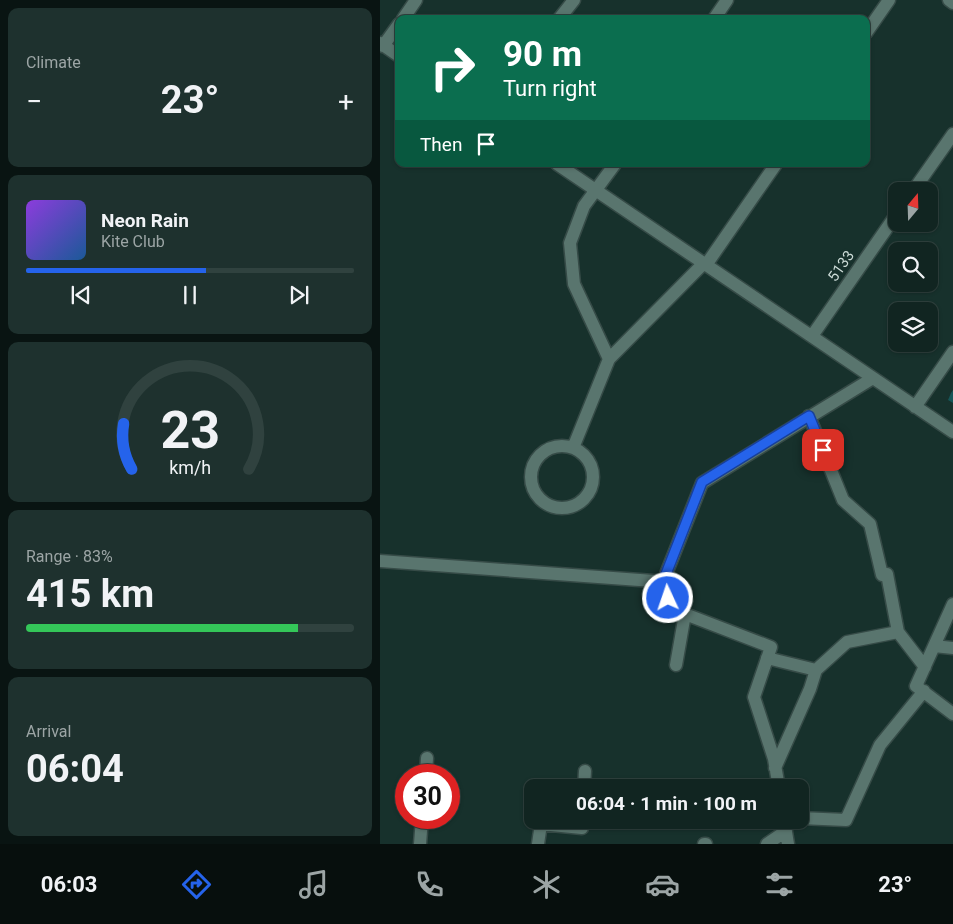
<!DOCTYPE html>
<html lang="en">
<head>
<meta charset="utf-8">
<style>
	:root { --surface:#112521; --page:#1e312e; --text:#f1f3f6; --muted:#9ca5a5; --line:#30423f; --accent:#2563eb }
	body { margin:0; font-family:Roboto,sans-serif; background:var(--page); color:var(--text); height:100vh; display:flex; flex-direction:column; font-size:19px; white-space:nowrap }
	* { box-sizing:border-box; margin:0 }
	p { font-size:16px; color:var(--muted) }
	.icon { flex:none; width:28px; height:28px; fill:none; stroke:currentColor; stroke-width:2; stroke-linecap:round; stroke-linejoin:round }
	.map { position:relative; flex:1; overflow:hidden }
	.details { display:flex; flex-direction:column; gap:8px; padding:8px; background:#091412; width:380px }
	.details>* { flex:none }
	.guide { position:absolute; left:15px; top:15px; width:475px; height:152px; border-radius:10px; box-shadow:0 1px 4px #0004,0 0 0 1px var(--line); background:#0b6e4f; color:#fff; overflow:hidden }
	.needle { width:32px; rotate:19deg }
	.controls { position:absolute; left:508px; top:182px; display:grid; gap:10px }
	.controls a { display:grid; place-items:center; width:50px; height:50px; border-radius:10px; background:var(--surface); box-shadow:0 1px 4px #0004,0 0 0 1px var(--line); font-size:25px }
	.speed { position:absolute; left:15px; top:764px; display:flex; gap:10px; font-size:25px; font-weight:700; text-align:center }
	.speed>* { display:grid; place-content:center; width:65px; height:65px; border-radius:50%; background:var(--surface); box-shadow:0 1px 4px #0004,0 0 0 1px var(--line); line-height:1 }
	.speed .limit { border:8px solid #d22; background:#fff; color:#111 }
	.pin { position:absolute; display:grid; place-items:center; width:42px; height:42px; color:#fff; margin:-21px; border-radius:10px; box-shadow:0 2px 8px #0006 }
	.me { position:absolute; width:55px; margin:-28px; rotate:357deg; stroke-linejoin:round; filter:drop-shadow(0 0 4px #0008) }
	.turn { display:flex; align-items:center; gap:18px; height:105px; padding:0 25px; font-size:22px }
	.turn .icon { width:65px; height:65px; stroke-width:2.5 }
	.turn b { display:block; font-size:35px; line-height:42px }
	.then { display:flex; align-items:center; height:48px; padding:0 25px; background:#0003; gap:10px; font-size:19px }
	.big { font-size:38px; font-weight:700; line-height:1.1 }
	.details .card { flex:1; display:flex; flex-direction:column; justify-content:center; gap:8px; min-width:0; padding:0 18px; border-radius:10px; background:var(--page) }
	.details .dial { align-items:center; gap:0 }
	.dial svg { height:130px; overflow:visible; fill:none; stroke:var(--line); stroke-width:7; stroke-linecap:round; text-anchor:middle }
	.dial text { fill:var(--text); stroke:none }
	.song { display:flex; align-items:center; gap:15px }
	.cover { width:60px; height:60px; border-radius:8px; background:linear-gradient(135deg,hsl(270 70% 55%),hsl(210 70% 35%)) }
	.played { height:5px; border-radius:2px; background:linear-gradient(90deg,var(--accent) 55%,var(--line) 55%) }
	.keys { display:flex; justify-content:space-around; direction:ltr }
	.heat { display:flex; justify-content:space-between; align-items:center; font-size:28px; direction:ltr }
	.charge { height:8px; border-radius:4px; background:linear-gradient(90deg,#34c759 83%,var(--line) 0) }
	.trip { position:absolute; left:144px; top:779px; width:285px; height:50px; border-radius:10px; background:var(--surface); box-shadow:0 1px 4px #0004,0 0 0 1px var(--line); font-weight:700; line-height:50px; text-align:center }
	.menu { display:flex; height:80px; justify-content:space-around; align-items:center; background:#070f0d; color:var(--muted) }
	.menu .icon { width:35px; height:35px }
	.menu .current { color:var(--accent) }
	.menu b { font-size:22px; color:var(--text) }
	main { display:flex; flex:1; min-height:0 }
	.map>svg:first-child { display:block }
	.lines { fill:none; stroke-linecap:round; stroke-linejoin:round }
	.street-casing { stroke:#364b47; stroke-width:15 }
	.street { stroke:#59756e; stroke-width:12 }
	.wall { fill:#165658 }
	.route-casing { stroke:#184099; stroke-width:12 }
	.route { stroke:#2563eb; stroke-width:9 }
	.labels { text-anchor:middle; dominant-baseline:central; stroke-width:4.5; stroke-linejoin:round; paint-order:stroke }
	.street-label { font-size:15px; fill:#ccdbd7; stroke:#17312c }
</style>
</head>
<body>
<main>
<section class="details">
<div class="card"><p>Climate</p>
<div class="heat"><a>−</a><b class="big">23°</b><a>+</a></div>
</div>
<div class="card">
<div class="song"><i class="cover"></i><div><b>Neon Rain</b><p>Kite Club</p></div></div>
<div class="played"></div>
<div class="keys"><svg class="icon" aria-label="previous" viewBox="0 0 24 24"><path d="M18 5L8 12l10 7zM5 5v14"/></svg><svg class="icon" aria-label="pause" viewBox="0 0 24 24"><path d="M8 5v14M16 5v14"/></svg><svg class="icon" aria-label="next" viewBox="0 0 24 24"><path d="M6 5l10 7-10 7zM19 5v14"/></svg></div>
</div>
<div class="card dial"><svg viewBox="0 0 100 80">
<path d="M14 69A42 42 0 1 1 86 69"/>
<path d="M14 69A42 42 0 0 1 9 41" stroke="#2563eb"/>
<text x="50" y="56" font-size="32" font-weight="700">23</text>
<text x="50" y="72" font-size="11">km/h</text>
</svg></div>
<div class="card"><p>Range · 83%</p><b class="big">415 km</b><div class="charge"></div></div>
<div class="card"><p>Arrival</p><b class="big">06:04</b></div>
</section>
<div class="map">
<svg width="573" height="844" viewBox="0 0 573 844">
	<rect width="100%" height="100%" fill="#17312c"/>
	<g class="lines">
		<defs>
			<path id="street" d="M 569,0 L 573,3
				M 23,19 L 36,0
				M 179,19 L 194,0
				M 334,19 L 347,0
				M 486,33 L 509,0
				M 0,43 L 19,56
				M 3,46 L 19,24
				M 177,164 L 573,432
				M 533,191 L 573,134
				M 326,265 L 396,164
				M 432,336 L 516,215
				M 229,359 L 194,284 L 190,243 L 204,206 L 235,164
				M 535,407 L 573,352
				M 429,416 L 463,500 L 490,524 L 502,575 L 507,574 L 518,632 L 545,667
				M151 477a31 31 0 1 1 62 0a31 31 0 1 1-62 0Z
				M 193,448 L 229,359 L 324,263
				M 0,561 L 287,582
				M 573,604 L 536,686 L 573,714
				M 305,614 L 391,647 L 374,697 L 394,759 L 399,788
				M 554,646 L 573,648
				M 387,658 L 436,670
				M 296,665 L 305,614 L 288,598 L 286,574 L 322,483 L 493,378
				M 395,768 L 430,689 L 436,670 L 467,642 L 518,632
				M 46,775 L 47,758
				M 204,788 L 205,771
				M 420,818 L 466,820 L 500,745 L 544,691
				M 404,820 L 408,844
				M 40,844 L 42,818
				M 158,844 L 161,824 L 202,828 L 202,820
				M 324,844 L 326,844
				M 387,844 L 406,831"/>
		</defs>
		<use href="#street" class="street-casing"/>
		<use href="#street" class="street"/>
	</g>
	<path class="wall" d="M 573,390 L 573,403 L 568,400 L 571,393 Z"/>
	<g class="lines">
		<defs>
			<path id="route" d="M 288,598 L 286,574 L 322,482 L 429,416 L 443,450"/>
		</defs>
		<use href="#route" class="route-casing"/>
		<use href="#route" class="route"/>
	</g>
	<g class="labels">
		<g class="street-label">
			<text transform="translate(461 266) rotate(-55)">5133</text>
		</g>
	</g>
</svg>
<div class="controls">
<a><svg class="needle" viewBox="-14 -14 28 28"><path d="M0-13l5 13h-10z" fill="#e53935"/><path d="M0 13l5-13h-10z" fill="#9ca5a5"/></svg></a>
<a><svg class="icon" aria-label="search" viewBox="0 0 24 24"><circle cx="10" cy="10" r="6"/><path d="M15 15l6 6"/></svg></a>
<a><svg class="icon" aria-label="layers" viewBox="0 0 24 24"><path d="M12 4l9 5-9 5-9-5zM3 14l9 5 9-5"/></svg></a>
</div>
<div class="speed"><div class="limit">30</div></div>
<div class="pin" style="left:443px;top:450px;background:#d93025"><svg class="icon" aria-label="arrive" viewBox="0 0 24 24"><path d="M6 21V4h12l-3 4 3 4H6"/></svg></div>
<svg class="me" style="left:288px;top:598px" viewBox="-20 -20 40 40"><circle r="17" fill="#2563eb" stroke="#fff" stroke-width="3"/><path d="M0-11L8 9 0 5-8 9z" fill="#fff"/></svg>
<div class="trip">06:04 · 1 min · 100 m</div>
<div class="guide">
<div class="turn"><svg class="icon" aria-label="right" viewBox="0 0 24 24"><path d="M7 20v-9h11M14 6l5 5-5 5"/></svg><div><b>90 m</b>Turn right</div></div>
<div class="then">Then<svg class="icon" aria-label="arrive" viewBox="0 0 24 24"><path d="M6 21V4h12l-3 4 3 4H6"/></svg></div>
</div>
</div>
</main>
<nav class="menu">
<b>06:03</b>
<svg class="icon current" aria-label="directions" viewBox="0 0 24 24"><path d="M12 3l9 9-9 9-9-9zM9 14v-3h6M13 9l2 2-2 2"/></svg>
<svg class="icon" aria-label="music" viewBox="0 0 24 24"><path d="M9 18V5l10-2v13"/><circle cx="6" cy="18" r="3"/><circle cx="16" cy="16" r="3"/></svg>
<svg class="icon" aria-label="phone" viewBox="0 0 24 24"><path d="M5 4h4l2 5-3 2q2 4 5 5l2-3 5 2v4C11 20 4 13 5 4z"/></svg>
<svg class="icon" aria-label="climate" viewBox="0 0 24 24"><path d="M12 3v18M4 7l16 10M4 17L20 7"/></svg>
<svg class="icon" aria-label="car" viewBox="0 0 24 24"><path d="M5 17H2v-5l4-1 3-4h7l3 4 3 1v5h-3M9 17h6M6 11h13"/><circle cx="7" cy="17" r="2"/><circle cx="17" cy="17" r="2"/></svg>
<svg class="icon" aria-label="filters" viewBox="0 0 24 24"><path d="M4 7h16M4 17h16"/><circle cx="9" cy="7" r="2"/><circle cx="15" cy="17" r="2"/></svg>
<b>23°</b>
</nav>
</body>
</html>
